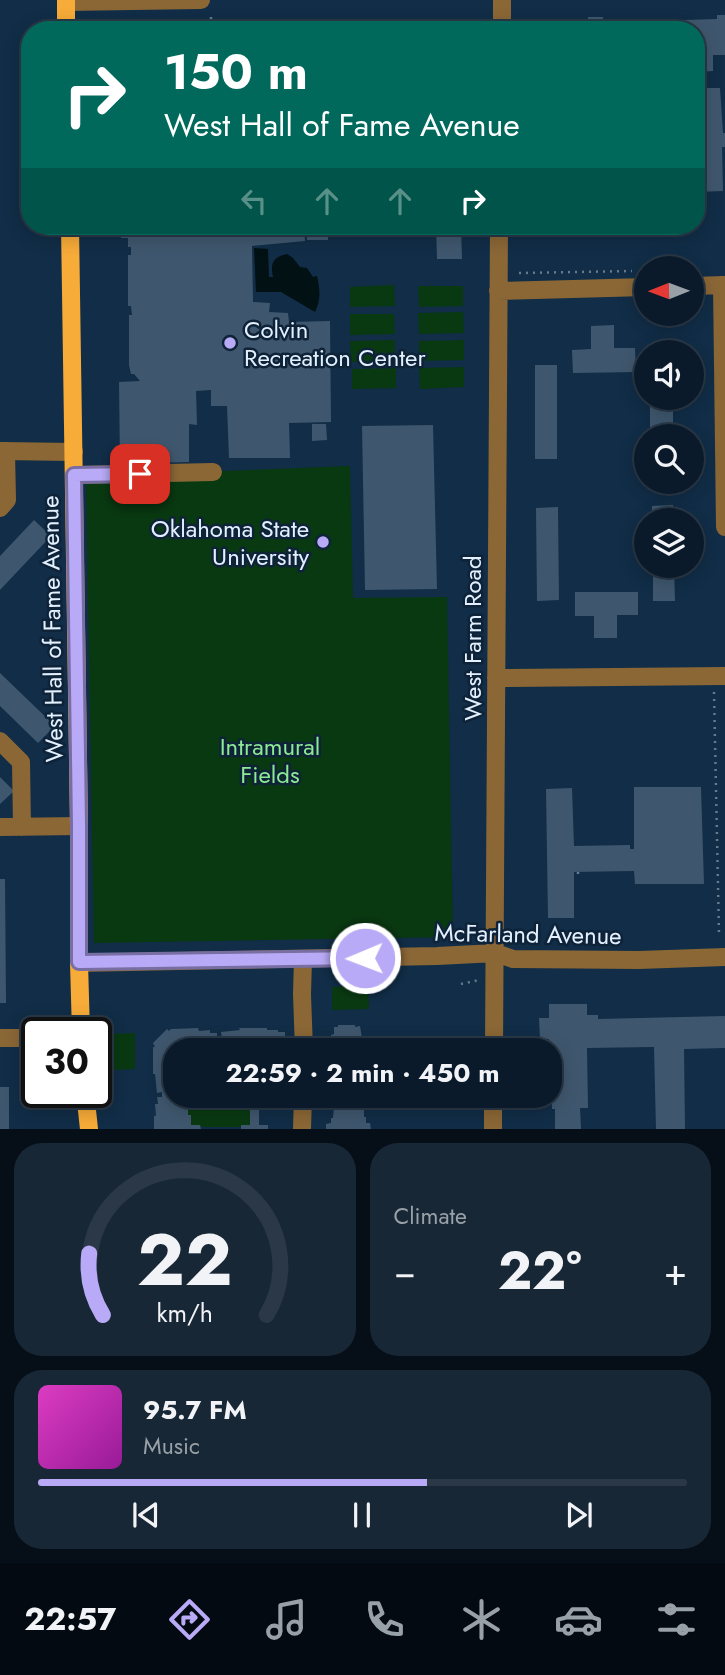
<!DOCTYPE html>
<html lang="en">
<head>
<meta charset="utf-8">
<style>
	:root { --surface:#0a1a2a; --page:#182736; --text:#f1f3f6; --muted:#99a1a8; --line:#2a3847; --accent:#b9aaf7 }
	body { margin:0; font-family:Jost,sans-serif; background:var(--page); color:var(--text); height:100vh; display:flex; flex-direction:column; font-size:26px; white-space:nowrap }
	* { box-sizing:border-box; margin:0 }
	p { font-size:23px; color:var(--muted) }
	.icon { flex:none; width:38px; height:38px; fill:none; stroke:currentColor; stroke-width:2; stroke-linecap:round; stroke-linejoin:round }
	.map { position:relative; height:1129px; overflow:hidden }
	.details { display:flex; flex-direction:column; gap:14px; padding:14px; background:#060e17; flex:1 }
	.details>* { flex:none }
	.hud { position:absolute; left:21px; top:21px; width:684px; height:214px; border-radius:28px; box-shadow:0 4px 18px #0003,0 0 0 2px var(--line); background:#00695c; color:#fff; overflow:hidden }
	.needle { width:46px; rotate:269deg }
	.fabs { position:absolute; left:634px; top:256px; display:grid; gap:14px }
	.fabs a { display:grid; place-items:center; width:70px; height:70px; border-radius:50%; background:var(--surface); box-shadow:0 4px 18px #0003,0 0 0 2px var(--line); font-size:35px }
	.speed { position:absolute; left:21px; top:1017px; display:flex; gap:14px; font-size:35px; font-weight:700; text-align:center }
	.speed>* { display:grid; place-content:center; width:91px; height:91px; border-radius:50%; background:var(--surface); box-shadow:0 4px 18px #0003,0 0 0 2px var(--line); line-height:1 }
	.speed .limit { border:4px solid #111; border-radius:10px; background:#fff; color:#111 }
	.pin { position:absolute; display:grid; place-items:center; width:60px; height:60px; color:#fff; margin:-30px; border-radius:14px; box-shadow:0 4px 10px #0006 }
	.me { position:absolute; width:77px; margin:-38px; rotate:269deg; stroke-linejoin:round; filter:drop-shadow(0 0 5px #0008) }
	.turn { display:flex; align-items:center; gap:24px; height:147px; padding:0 28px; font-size:32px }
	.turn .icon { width:91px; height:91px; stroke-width:2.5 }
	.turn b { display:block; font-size:49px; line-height:60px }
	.lanes { display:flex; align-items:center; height:66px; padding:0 28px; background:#0003; justify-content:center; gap:35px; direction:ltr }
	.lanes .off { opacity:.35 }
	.big { font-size:52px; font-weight:700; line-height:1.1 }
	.details .tile { flex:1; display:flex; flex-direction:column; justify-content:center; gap:10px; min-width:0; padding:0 24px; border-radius:28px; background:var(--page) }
	.details .dial { align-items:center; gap:0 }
	.dial svg { height:182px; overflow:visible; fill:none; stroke:var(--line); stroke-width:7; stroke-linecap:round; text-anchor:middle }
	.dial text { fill:var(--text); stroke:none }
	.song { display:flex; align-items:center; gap:21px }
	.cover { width:84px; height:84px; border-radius:10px; background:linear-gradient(135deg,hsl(310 70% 55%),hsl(300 70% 35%)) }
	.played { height:7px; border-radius:4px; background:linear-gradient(90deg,var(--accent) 60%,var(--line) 60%) }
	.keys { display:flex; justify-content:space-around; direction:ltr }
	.heat { display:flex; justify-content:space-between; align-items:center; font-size:38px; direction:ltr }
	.details .tiles { flex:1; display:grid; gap:14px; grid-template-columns:1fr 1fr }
	.tile:last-child { grid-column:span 2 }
	.trip { position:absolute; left:163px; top:1038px; width:399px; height:70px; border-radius:28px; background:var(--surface); box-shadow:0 4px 18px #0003,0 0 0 2px var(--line); font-weight:700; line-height:70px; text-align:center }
	.tabs { display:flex; height:112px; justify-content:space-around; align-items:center; background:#040a11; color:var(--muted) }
	.tabs .icon { width:49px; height:49px }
	.tabs .selected { color:var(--accent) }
	.tabs b { font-size:32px; color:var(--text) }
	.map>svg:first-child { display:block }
	.built { fill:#112d47; fill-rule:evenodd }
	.green { fill:#093911 }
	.water { fill:#021114 }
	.building { fill:#3f576e }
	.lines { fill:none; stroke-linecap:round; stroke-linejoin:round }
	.path { stroke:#687a8c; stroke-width:2.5; stroke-dasharray:2 5; stroke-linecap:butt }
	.minor { stroke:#8b6736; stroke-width:18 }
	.major { stroke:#f7ab38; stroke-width:18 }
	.route-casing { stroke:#786ea1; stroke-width:18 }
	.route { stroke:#b9aaf7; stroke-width:12 }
	.poi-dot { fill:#b9aaf7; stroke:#0e2338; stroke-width:2.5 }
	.labels { text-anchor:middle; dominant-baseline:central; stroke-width:5; stroke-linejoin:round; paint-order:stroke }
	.poi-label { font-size:24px; fill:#e3f0ff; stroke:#0e2338; text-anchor:start }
	.street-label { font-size:24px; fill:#e3f0ff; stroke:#0e2338 }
	.park-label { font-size:24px; fill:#8de993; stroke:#0e2338 }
</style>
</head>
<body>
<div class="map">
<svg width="725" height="1129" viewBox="0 0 725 1129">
	<rect width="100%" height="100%" fill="#0e2338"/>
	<path class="built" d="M 0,0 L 725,0 L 725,1129 L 0,1129 ZM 30,30 L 696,30 L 696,226 L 30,226 ZM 646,268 L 691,268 L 691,313 L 646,313 ZM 646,352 L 691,352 L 691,397 L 646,397 ZM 646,436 L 691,436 L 691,481 L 646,481 ZM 646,520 L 691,520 L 691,565 L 646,565 ZM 37,1032 L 96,1032 L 96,1092 L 37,1092 ZM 175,1050 L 550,1050 L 550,1096 L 175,1096 Z"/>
	<path class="green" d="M 394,285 L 395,306 L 350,307 L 350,287 Z
		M 418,286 L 463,286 L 463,306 L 419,307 Z
		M 463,312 L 464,333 L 419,334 L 418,313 Z
		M 350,314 L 394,314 L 395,334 L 350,335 Z
		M 395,340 L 395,361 L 351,362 L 350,341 Z
		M 464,340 L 464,360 L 419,361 L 419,341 Z
		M 464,367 L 464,387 L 420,389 L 419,368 Z
		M 396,368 L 396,388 L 352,389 L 352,369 Z
		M 350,466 L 353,598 L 447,597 L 453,937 L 94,943 L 86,484 L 92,479 L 100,476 Z
		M 368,986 L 369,1009 L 332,1010 L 332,987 Z
		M 135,1033 L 135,1069 L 111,1070 L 110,1034 Z
		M 188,1096 L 223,1096 L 228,1105 L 239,1105 L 239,1108 L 250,1108 L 250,1125 L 241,1125 L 241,1127 L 201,1127 L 200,1125 L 191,1125 L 191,1115 L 188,1115 Z"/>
	<path class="water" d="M 254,248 L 268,249 L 269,277 L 273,277 C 270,263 273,257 287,254 L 293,258 L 300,267 L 307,268 L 313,277 L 317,276 C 320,290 321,300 315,312 L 281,292 L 256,292 Z"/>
	<path class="building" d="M 717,15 L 725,15 L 725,55 L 713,55 L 713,71 L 696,72 L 696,30 L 684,30 L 684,20 L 717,19 Z
		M 588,17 L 603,17 L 603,22 L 636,21 L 637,30 L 555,30 L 555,24 L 588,23 Z
		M 696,88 L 720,88 L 723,133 L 725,133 L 725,147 L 722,147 L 723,191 L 696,192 Z
		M 121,226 L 304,226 L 305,241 L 252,246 L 253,302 L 270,303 L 269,312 L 288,313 L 289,322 L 330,321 L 331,422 L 289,423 L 290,458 L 229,458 L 227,406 L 211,406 L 211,390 L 196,391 L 197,425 L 189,424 L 189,462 L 120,464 L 119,382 L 140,381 L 134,374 L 131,374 L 129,365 L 129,315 L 132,315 L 131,306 L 128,306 L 128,255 L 131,255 L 131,247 L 128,247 L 128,238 L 121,238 Z
		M 307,226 L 328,226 L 328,240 L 307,240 Z
		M 436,226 L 461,226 L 462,259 L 437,259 Z
		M 614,325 L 614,348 L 635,348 L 636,372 L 573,373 L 572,350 L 591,349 L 591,326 Z
		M 535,365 L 557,365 L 557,459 L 535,459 Z
		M 650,397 L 673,397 L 673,436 L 650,436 Z
		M 312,424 L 326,424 L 327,440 L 312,441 Z
		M 433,425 L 437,589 L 365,590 L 362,426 Z
		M 673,505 L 673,520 L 652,520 L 652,506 Z
		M 558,507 L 559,600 L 537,601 L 536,508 Z
		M 34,520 L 51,536 L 0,590 L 0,556 Z
		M 653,565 L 674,565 L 675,601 L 653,601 Z
		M 575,592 L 638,592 L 638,615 L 617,615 L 617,638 L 594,638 L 594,616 L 575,616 Z
		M 0,673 L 55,726 L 38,743 L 0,706 Z
		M 0,777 L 14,791 L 0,804 Z
		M 634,787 L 701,787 L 704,884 L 635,884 L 634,871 L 574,872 L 574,918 L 548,918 L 546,789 L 572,788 L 574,846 L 630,845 L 630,849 L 634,849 Z
		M 0,879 L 5,879 L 6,1003 L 0,1003 Z
		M 549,1004 L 587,1004 L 587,1015 L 598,1015 L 598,1019 L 725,1016 L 725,1048 L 684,1049 L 685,1129 L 656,1129 L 654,1047 L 587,1048 L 588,1108 L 580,1108 L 581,1129 L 555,1129 L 555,1109 L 552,1109 L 551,1050 L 549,1050 L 549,1039 L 540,1039 L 539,1018 L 549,1018 Z
		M 338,1025 L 355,1025 L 355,1027 L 360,1026 L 364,1050 L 330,1050 L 331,1035 L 334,1034 L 334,1027 L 338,1027 Z
		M 198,1028 L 199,1031 L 210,1030 L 210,1033 L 217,1033 L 217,1038 L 222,1038 L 221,1032 L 240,1030 L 239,1028 L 267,1028 L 267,1030 L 278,1030 L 278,1032 L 285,1032 L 285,1050 L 175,1050 L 175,1096 L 185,1096 L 185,1104 L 188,1103 L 188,1115 L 191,1115 L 191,1125 L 200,1125 L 201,1129 L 154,1129 L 154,1116 L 156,1116 L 155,1104 L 158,1104 L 157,1097 L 162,1097 L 162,1092 L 157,1093 L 155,1074 L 153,1074 L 153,1047 L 155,1047 L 153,1043 L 167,1029 L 169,1031 L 171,1029 Z
		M 0,1087 L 9,1087 L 9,1129 L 0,1129 Z
		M 234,1096 L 270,1096 L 270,1108 L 259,1108 L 259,1125 L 268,1125 L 268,1129 L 241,1129 L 241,1125 L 250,1125 L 250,1108 L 239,1108 L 239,1099 L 234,1099 Z
		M 335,1096 L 361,1096 L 362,1103 L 364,1103 L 364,1117 L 366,1117 L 366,1123 L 370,1123 L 371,1129 L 326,1129 L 326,1124 L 331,1123 L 331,1118 L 333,1118 Z"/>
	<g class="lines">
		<path class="path" d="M 211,17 L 211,30
			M 519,273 L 632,271
			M 714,692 L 719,934
			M 578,872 L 578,875
			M 461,984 L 479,980"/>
		<path class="minor" d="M 502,0 L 502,30
			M 66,2 L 201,0
			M 722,285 L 725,527
			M 691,286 L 725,285
			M 498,291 L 646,287
			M 0,451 L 74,452
			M 74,475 L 213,472
			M 0,508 L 7,500 L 6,451
			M 496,678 L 725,676
			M 0,741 L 21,762 L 22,827
			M 0,827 L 79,826
			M 303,959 L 302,994 L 304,1050
			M 79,963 L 437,956 L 496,953 L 513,959 L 639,960 L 725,957
			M 0,1038 L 37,1038
			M 494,1050 L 499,226
			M 302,1129 L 303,1096
			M 493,1129 L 493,1096"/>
		<path class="major" d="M 66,0 L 66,30
			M 70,226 L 79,826 L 79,963 L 81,1032
			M 85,1092 L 89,1129"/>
	</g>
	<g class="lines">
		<defs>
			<path id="route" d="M 140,474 L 74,475 L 79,826 L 79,962 L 365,958"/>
		</defs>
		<use href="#route" class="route-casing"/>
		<use href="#route" class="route"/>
	</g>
	<g class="poi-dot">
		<circle cx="230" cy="343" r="7"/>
		<circle cx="323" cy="542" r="7"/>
	</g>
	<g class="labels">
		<g class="poi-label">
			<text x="244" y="329">Colvin<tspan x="244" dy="28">Recreation Center</tspan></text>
			<text x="309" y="528" text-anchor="end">Oklahoma State<tspan x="309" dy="28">University</tspan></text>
		</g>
		<g class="street-label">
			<text transform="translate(52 629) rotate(-91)">West Hall of Fame Avenue</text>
			<text transform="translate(472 638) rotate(-90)">West Farm Road</text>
			<text transform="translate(528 934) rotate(1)">McFarland Avenue</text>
		</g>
		<g class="park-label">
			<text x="270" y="746">Intramural<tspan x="270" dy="28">Fields</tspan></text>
		</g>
	</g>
</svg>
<div class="fabs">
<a><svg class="needle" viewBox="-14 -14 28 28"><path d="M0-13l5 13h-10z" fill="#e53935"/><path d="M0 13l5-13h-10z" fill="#99a1a8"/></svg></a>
<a><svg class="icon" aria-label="sound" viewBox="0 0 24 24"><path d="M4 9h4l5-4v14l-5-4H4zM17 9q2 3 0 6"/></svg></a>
<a><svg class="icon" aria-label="search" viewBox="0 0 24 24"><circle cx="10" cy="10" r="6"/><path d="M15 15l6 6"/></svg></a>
<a><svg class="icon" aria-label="layers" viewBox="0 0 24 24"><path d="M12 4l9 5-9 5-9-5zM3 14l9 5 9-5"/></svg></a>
</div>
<div class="speed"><div class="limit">30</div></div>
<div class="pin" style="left:140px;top:474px;background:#d93025"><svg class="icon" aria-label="arrive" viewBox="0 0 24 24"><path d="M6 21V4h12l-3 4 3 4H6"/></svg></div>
<svg class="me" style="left:365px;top:958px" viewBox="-20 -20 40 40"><circle r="17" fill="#b9aaf7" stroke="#fff" stroke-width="3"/><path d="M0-11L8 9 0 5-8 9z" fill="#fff"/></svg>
<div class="trip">22:59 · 2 min · 450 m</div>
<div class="hud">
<div class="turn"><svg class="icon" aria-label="right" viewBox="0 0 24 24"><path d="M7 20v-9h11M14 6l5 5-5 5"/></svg><div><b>150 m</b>West Hall of Fame Avenue</div></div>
<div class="lanes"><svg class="icon off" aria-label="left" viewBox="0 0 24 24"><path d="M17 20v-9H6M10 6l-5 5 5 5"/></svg><svg class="icon off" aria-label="ahead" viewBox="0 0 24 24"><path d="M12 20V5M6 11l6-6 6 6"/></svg><svg class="icon off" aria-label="ahead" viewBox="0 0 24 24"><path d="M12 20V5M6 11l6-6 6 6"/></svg><svg class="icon" aria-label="right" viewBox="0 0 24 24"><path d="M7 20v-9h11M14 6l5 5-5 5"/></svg></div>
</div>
</div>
<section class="details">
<div class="tiles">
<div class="tile dial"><svg viewBox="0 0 100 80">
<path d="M14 69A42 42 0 1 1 86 69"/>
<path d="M14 69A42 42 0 0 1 8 42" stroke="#b9aaf7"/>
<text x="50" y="56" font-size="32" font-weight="700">22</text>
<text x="50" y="72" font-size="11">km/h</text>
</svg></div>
<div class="tile"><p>Climate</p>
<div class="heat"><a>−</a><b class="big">22°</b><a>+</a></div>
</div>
<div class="tile">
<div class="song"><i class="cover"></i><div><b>95.7 FM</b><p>Music</p></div></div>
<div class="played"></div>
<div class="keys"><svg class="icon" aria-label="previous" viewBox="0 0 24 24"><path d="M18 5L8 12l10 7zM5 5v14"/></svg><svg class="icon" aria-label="pause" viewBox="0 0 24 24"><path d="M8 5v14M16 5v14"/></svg><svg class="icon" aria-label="next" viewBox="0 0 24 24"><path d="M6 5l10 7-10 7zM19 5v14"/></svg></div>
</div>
</div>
</section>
<nav class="tabs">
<b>22:57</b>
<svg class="icon selected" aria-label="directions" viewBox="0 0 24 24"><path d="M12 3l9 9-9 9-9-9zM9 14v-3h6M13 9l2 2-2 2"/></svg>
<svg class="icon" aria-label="music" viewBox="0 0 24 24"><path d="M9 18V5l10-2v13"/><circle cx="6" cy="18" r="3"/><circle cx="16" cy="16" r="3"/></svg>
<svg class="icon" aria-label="phone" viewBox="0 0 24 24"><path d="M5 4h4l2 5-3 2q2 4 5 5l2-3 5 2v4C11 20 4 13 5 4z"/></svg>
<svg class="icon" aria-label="climate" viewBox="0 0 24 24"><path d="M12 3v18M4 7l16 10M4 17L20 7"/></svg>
<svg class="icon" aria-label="car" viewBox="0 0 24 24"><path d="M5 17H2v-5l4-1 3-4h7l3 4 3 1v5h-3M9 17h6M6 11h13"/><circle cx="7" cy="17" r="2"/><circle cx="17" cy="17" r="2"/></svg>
<svg class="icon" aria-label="filters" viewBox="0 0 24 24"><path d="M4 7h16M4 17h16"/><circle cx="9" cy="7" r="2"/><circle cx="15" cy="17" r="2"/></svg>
</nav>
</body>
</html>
